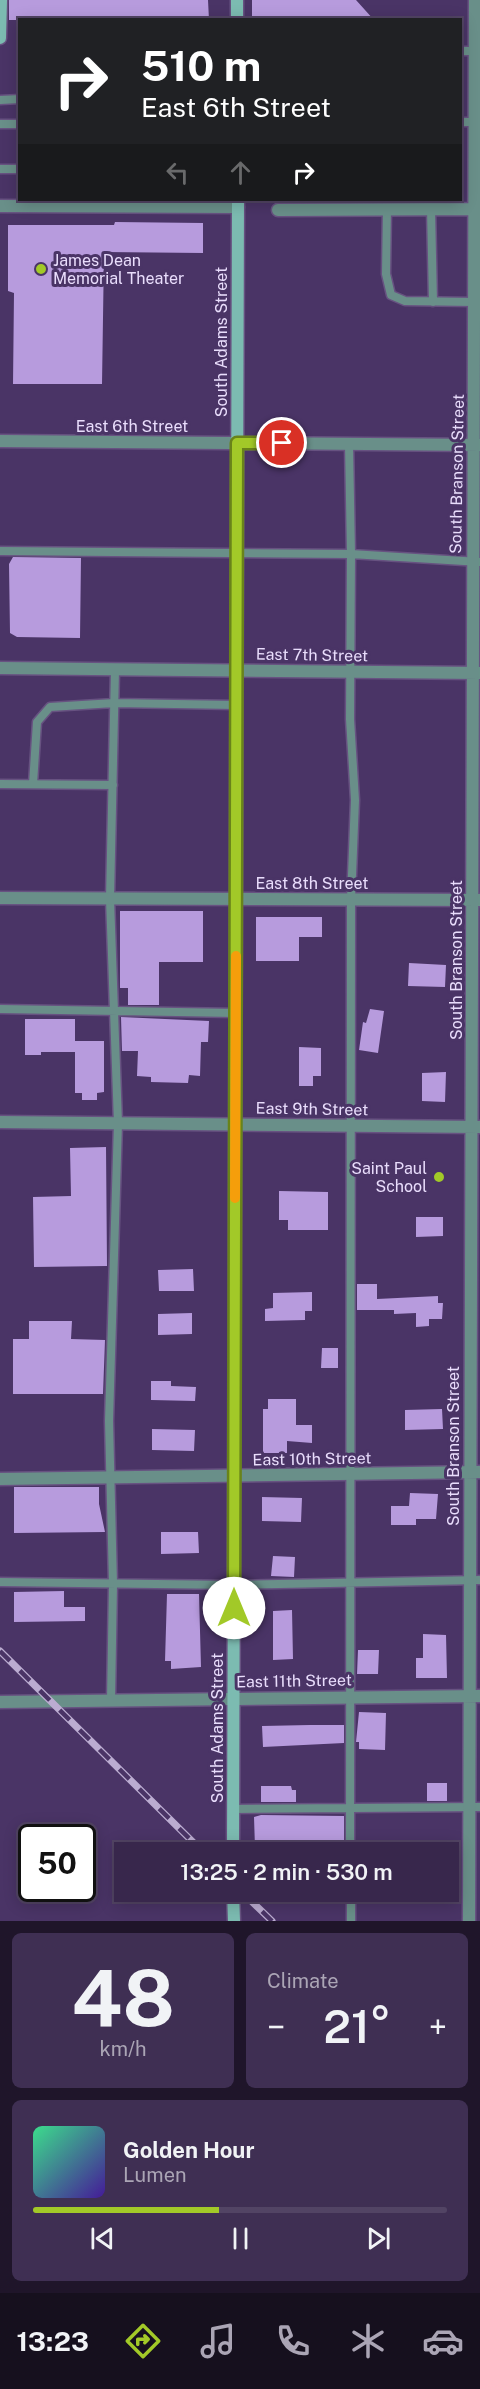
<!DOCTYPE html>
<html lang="en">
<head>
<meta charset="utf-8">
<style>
	:root { --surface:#38274c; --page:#3f2f53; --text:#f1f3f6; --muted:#aba5b5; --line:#524464; --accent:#a2c928 }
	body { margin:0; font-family:"Public Sans",sans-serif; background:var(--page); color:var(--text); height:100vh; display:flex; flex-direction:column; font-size:22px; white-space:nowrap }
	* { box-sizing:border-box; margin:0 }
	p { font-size:20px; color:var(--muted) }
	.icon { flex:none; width:33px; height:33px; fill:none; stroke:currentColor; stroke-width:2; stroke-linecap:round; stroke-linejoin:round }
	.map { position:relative; height:1921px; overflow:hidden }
	.drawer { display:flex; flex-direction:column; gap:12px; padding:12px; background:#1f152a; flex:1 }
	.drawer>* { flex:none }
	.guide { position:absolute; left:18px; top:18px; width:444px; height:183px; border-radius:0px; box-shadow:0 3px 15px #0003,0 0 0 2px var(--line); background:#202124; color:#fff; overflow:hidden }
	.speed { position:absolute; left:18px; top:1824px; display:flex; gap:12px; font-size:30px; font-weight:700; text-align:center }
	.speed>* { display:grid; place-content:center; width:78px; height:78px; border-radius:50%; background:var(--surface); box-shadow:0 3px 15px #0003,0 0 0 2px var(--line); line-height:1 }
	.speed .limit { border:3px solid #111; border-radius:9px; background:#fff; color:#111 }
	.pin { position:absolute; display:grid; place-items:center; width:51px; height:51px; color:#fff; margin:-26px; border:3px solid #fff; border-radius:50%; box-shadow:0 2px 6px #0007 }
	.me { position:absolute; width:66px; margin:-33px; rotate:0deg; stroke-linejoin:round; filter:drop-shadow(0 0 4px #0008) }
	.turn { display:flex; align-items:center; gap:21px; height:126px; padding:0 24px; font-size:27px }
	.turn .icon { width:78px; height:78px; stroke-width:2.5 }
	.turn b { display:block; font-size:42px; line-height:51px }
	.lanes { display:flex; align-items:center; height:57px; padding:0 24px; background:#0003; justify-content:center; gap:30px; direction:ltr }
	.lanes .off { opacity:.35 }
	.big { font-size:45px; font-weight:600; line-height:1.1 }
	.drawer .widget { flex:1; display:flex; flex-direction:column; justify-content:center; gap:9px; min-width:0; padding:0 21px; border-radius:9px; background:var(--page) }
	.drawer .dial { align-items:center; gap:0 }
	.dial b { font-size:78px; line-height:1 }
	.song { display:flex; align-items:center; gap:18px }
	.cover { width:72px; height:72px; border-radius:9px; background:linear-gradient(135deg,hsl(150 70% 55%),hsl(260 70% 35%)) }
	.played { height:6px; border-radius:3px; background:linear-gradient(90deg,var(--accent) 45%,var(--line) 45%) }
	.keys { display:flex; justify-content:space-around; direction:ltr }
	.heat { display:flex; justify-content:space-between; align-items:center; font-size:33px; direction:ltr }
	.drawer .tiles { flex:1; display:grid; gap:12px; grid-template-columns:1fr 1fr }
	.widget:last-child { grid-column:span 2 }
	.trip { position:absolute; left:114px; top:1842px; width:345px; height:60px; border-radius:0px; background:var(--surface); box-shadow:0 3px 15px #0003,0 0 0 2px var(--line); font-weight:600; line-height:60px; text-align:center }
	.dock { display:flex; height:96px; justify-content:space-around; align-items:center; background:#16101e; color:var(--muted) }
	.dock .icon { width:42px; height:42px }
	.dock .current { color:var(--accent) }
	.dock b { font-size:27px; color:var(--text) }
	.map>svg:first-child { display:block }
	.building { fill:#b79bdd }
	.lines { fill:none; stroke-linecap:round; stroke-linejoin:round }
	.lane-casing { stroke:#675281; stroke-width:11 }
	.street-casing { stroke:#675281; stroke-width:15 }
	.secondary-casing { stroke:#675281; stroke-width:15 }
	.lane { stroke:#698f89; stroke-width:8 }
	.street { stroke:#698f89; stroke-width:12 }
	.secondary { stroke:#7cbbb1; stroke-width:12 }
	.rail-casing { stroke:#bbacd1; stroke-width:7 }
	.rail { stroke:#4a3466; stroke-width:4.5; stroke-dasharray:14; stroke-linecap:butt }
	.route-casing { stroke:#69831a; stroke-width:15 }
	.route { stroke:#a2c928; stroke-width:10 }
	.slow { stroke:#f59e0b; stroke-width:10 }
	.poi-dot { fill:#a2c928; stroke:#4a3466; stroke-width:2 }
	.labels { text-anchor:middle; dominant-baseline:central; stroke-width:6; stroke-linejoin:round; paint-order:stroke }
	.poi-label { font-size:16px; fill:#e9ddfc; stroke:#4a3466; text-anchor:start }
	.street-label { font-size:16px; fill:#e9ddfc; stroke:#4a3466 }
</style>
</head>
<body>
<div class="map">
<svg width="480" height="1921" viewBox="0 0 480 1921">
	<rect width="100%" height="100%" fill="#4a3466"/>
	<path class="building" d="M 9,0 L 208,0 L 209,20 L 9,20 Z
		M 252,0 L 356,0 L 374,20 L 252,20 Z
		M 115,222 L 203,223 L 203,253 L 104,252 L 102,384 L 13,384 L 14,293 L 8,291 L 8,225 L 114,225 Z
		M 13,557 L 81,558 L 80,638 L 17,637 L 10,633 L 9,564 Z
		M 120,911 L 203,911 L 203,962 L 159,962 L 159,1005 L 128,1005 L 128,988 L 120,988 Z
		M 256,917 L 322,917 L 322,937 L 299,937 L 299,961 L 256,961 Z
		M 409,963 L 446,965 L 445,987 L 408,986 Z
		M 370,1009 L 384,1011 L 378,1053 L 359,1050 L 363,1022 L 366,1023 Z
		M 121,1017 L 209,1021 L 208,1042 L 201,1042 L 200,1076 L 189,1075 L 188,1083 L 151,1082 L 151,1077 L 137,1076 L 138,1051 L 122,1051 Z
		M 25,1019 L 75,1019 L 75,1041 L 104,1041 L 104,1092 L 97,1093 L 97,1100 L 82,1100 L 82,1093 L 75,1093 L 75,1052 L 41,1052 L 41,1055 L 25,1055 Z
		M 299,1047 L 321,1048 L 321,1076 L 313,1076 L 313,1086 L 299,1086 Z
		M 446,1072 L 445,1102 L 422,1101 L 422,1073 Z
		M 106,1147 L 107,1266 L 34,1267 L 33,1197 L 71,1196 L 70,1148 Z
		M 279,1191 L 328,1192 L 328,1230 L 288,1230 L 288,1220 L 279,1220 Z
		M 416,1217 L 443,1217 L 443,1236 L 416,1237 Z
		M 193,1269 L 194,1291 L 159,1291 L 158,1270 Z
		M 357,1284 L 377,1284 L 377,1299 L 438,1296 L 438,1303 L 443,1303 L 442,1319 L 429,1319 L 429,1326 L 416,1327 L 416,1313 L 394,1314 L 394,1310 L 357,1310 Z
		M 312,1292 L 312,1311 L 305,1311 L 305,1320 L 265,1321 L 265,1309 L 273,1308 L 273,1293 Z
		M 192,1313 L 192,1334 L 158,1335 L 158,1314 Z
		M 29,1321 L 72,1321 L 71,1339 L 105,1340 L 103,1394 L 13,1394 L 13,1339 L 29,1339 Z
		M 322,1348 L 338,1348 L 338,1368 L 321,1368 Z
		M 151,1381 L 171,1381 L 171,1386 L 196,1387 L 195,1401 L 151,1400 Z
		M 268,1399 L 296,1399 L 296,1425 L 312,1425 L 312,1443 L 287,1441 L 287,1453 L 263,1453 L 263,1409 L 268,1409 Z
		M 442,1409 L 443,1429 L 405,1430 L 405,1410 Z
		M 152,1429 L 195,1430 L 194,1451 L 152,1450 Z
		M 14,1487 L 99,1487 L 99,1504 L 105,1532 L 14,1533 Z
		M 410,1493 L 438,1494 L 436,1519 L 416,1519 L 416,1525 L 391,1525 L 391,1506 L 409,1506 Z
		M 262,1497 L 302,1498 L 301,1522 L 262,1521 Z
		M 161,1532 L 198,1532 L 199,1553 L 161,1554 Z
		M 273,1556 L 295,1557 L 294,1577 L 271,1576 Z
		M 64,1591 L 64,1607 L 85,1607 L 85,1621 L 14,1622 L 14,1592 Z
		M 167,1594 L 199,1594 L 201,1667 L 171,1669 L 171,1661 L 165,1661 Z
		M 292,1610 L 293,1659 L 273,1660 L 273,1611 Z
		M 423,1634 L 446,1635 L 447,1678 L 416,1678 L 416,1658 L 423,1658 Z
		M 358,1650 L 379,1650 L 378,1674 L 357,1674 Z
		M 359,1712 L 386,1713 L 385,1750 L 359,1749 L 359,1742 L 356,1742 Z
		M 310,1725 L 344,1725 L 344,1743 L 263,1747 L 262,1726 Z
		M 427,1783 L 447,1783 L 447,1801 L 427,1801 Z
		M 261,1786 L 291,1786 L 292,1790 L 296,1790 L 296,1802 L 261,1802 Z
		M 261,1815 L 344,1816 L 344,1847 L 255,1848 L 254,1817 Z"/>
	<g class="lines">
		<defs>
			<path id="lane" d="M 460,51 L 475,51
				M 0,100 L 20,99
				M 460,122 L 475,122
				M 0,124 L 20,124
				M 0,169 L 20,169
				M 387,208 L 386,274 L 391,295 L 405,301 L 474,302
				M 431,209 L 433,302
				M 349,444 L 351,554 L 350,719 L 355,800 L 351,900 L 350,1852
				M 0,551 L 351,554 L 480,562
				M 0,784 L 113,785
				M 33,784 L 37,722 L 50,707 L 114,703 L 236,705
				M 0,1009 L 236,1013
				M 0,1582 L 234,1585 L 480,1580
				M 111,1700 L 113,1584 L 109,1421 L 118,1123 L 110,899 L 115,670
				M 233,1809 L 480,1807
				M 351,1892 L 351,1921"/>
			<path id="street" d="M 0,206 L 238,207
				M 278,210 L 480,209
				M 0,441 L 480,445
				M 0,668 L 479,673
				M 0,898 L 479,900
				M 0,1122 L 479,1127
				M 0,1479 L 480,1472
				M 0,1702 L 480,1696
				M 469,1921 L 475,0"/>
			<path id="secondary" d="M 237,20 L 237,0
				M 0,38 L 1,0
				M 233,1852 L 238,200
				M 233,1892 L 234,1921"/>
		</defs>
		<use href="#lane" class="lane-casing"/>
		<use href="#street" class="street-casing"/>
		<use href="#secondary" class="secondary-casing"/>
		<use href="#lane" class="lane"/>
		<use href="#street" class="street"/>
		<use href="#secondary" class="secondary"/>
		<defs>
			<path id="rail" d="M 0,1651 L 203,1852
				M 242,1892 L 272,1921"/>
		</defs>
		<use href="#rail" class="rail-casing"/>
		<use href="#rail" class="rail"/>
	</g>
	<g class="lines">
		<defs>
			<path id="route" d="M 234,1608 L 237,443 L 282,443"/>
		</defs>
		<use href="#route" class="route-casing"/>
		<use href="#route" class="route"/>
		<path class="slow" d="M 235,1198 L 236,956"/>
	</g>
	<g class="poi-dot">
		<circle cx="41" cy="269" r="6"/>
		<circle cx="439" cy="1177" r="6"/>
	</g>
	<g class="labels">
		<g class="poi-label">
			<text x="53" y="260">James Dean<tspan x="53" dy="18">Memorial Theater</tspan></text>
			<text x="427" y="1168" text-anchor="end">Saint Paul<tspan x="427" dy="18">School</tspan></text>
		</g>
		<g class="street-label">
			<text transform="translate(221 342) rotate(-90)">South Adams Street</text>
			<text x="132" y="426">East 6th Street</text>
			<text transform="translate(457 474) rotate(-89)">South Branson Street</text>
			<text transform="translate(312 655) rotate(1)">East 7th Street</text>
			<text x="312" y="883">East 8th Street</text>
			<text transform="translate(456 960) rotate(-90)">South Branson Street</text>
			<text transform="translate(312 1109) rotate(1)">East 9th Street</text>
			<text transform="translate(453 1446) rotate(-90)">South Branson Street</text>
			<text transform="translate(312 1459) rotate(-1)">East 10th Street</text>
			<text transform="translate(294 1681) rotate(-1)">East 11th Street</text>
			<text transform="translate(217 1728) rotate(-90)">South Adams Street</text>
		</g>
	</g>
</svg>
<div class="speed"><div class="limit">50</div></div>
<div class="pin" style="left:282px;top:443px;background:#d93025"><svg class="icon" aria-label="arrive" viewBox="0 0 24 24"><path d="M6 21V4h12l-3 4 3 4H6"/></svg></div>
<svg class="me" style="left:234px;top:1608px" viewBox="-20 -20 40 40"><circle r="19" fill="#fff"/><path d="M0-13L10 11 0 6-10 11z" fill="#a2c928"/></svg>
<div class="trip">13:25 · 2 min · 530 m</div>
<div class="guide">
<div class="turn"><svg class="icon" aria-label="right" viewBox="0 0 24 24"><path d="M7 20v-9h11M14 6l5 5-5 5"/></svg><div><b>510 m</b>East 6th Street</div></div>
<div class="lanes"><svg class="icon off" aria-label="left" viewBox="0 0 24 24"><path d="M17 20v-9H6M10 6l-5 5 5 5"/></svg><svg class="icon off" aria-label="ahead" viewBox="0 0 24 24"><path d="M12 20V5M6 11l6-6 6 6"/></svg><svg class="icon" aria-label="right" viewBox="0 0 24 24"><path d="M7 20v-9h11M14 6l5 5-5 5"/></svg></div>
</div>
</div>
<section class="drawer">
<div class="tiles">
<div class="widget dial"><b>48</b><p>km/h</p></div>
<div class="widget"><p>Climate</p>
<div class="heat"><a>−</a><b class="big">21°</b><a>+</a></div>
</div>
<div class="widget">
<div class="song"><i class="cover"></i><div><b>Golden Hour</b><p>Lumen</p></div></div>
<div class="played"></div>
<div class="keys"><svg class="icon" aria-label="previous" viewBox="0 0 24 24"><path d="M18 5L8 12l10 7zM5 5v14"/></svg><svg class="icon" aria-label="pause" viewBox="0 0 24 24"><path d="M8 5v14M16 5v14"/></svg><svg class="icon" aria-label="next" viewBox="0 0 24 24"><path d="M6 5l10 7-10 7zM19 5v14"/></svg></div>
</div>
</div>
</section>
<nav class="dock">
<b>13:23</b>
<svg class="icon current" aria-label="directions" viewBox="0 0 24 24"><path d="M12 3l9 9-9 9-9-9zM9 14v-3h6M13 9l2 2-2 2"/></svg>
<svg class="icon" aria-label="music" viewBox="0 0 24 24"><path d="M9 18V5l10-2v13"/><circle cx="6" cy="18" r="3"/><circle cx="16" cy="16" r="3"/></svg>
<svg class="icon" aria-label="phone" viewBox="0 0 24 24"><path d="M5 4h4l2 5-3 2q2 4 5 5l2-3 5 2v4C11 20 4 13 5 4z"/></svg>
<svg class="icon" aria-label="climate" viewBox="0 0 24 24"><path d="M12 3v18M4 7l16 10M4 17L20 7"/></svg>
<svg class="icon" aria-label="car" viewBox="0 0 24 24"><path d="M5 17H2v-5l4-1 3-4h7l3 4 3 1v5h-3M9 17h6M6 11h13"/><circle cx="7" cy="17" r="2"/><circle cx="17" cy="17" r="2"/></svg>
</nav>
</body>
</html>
